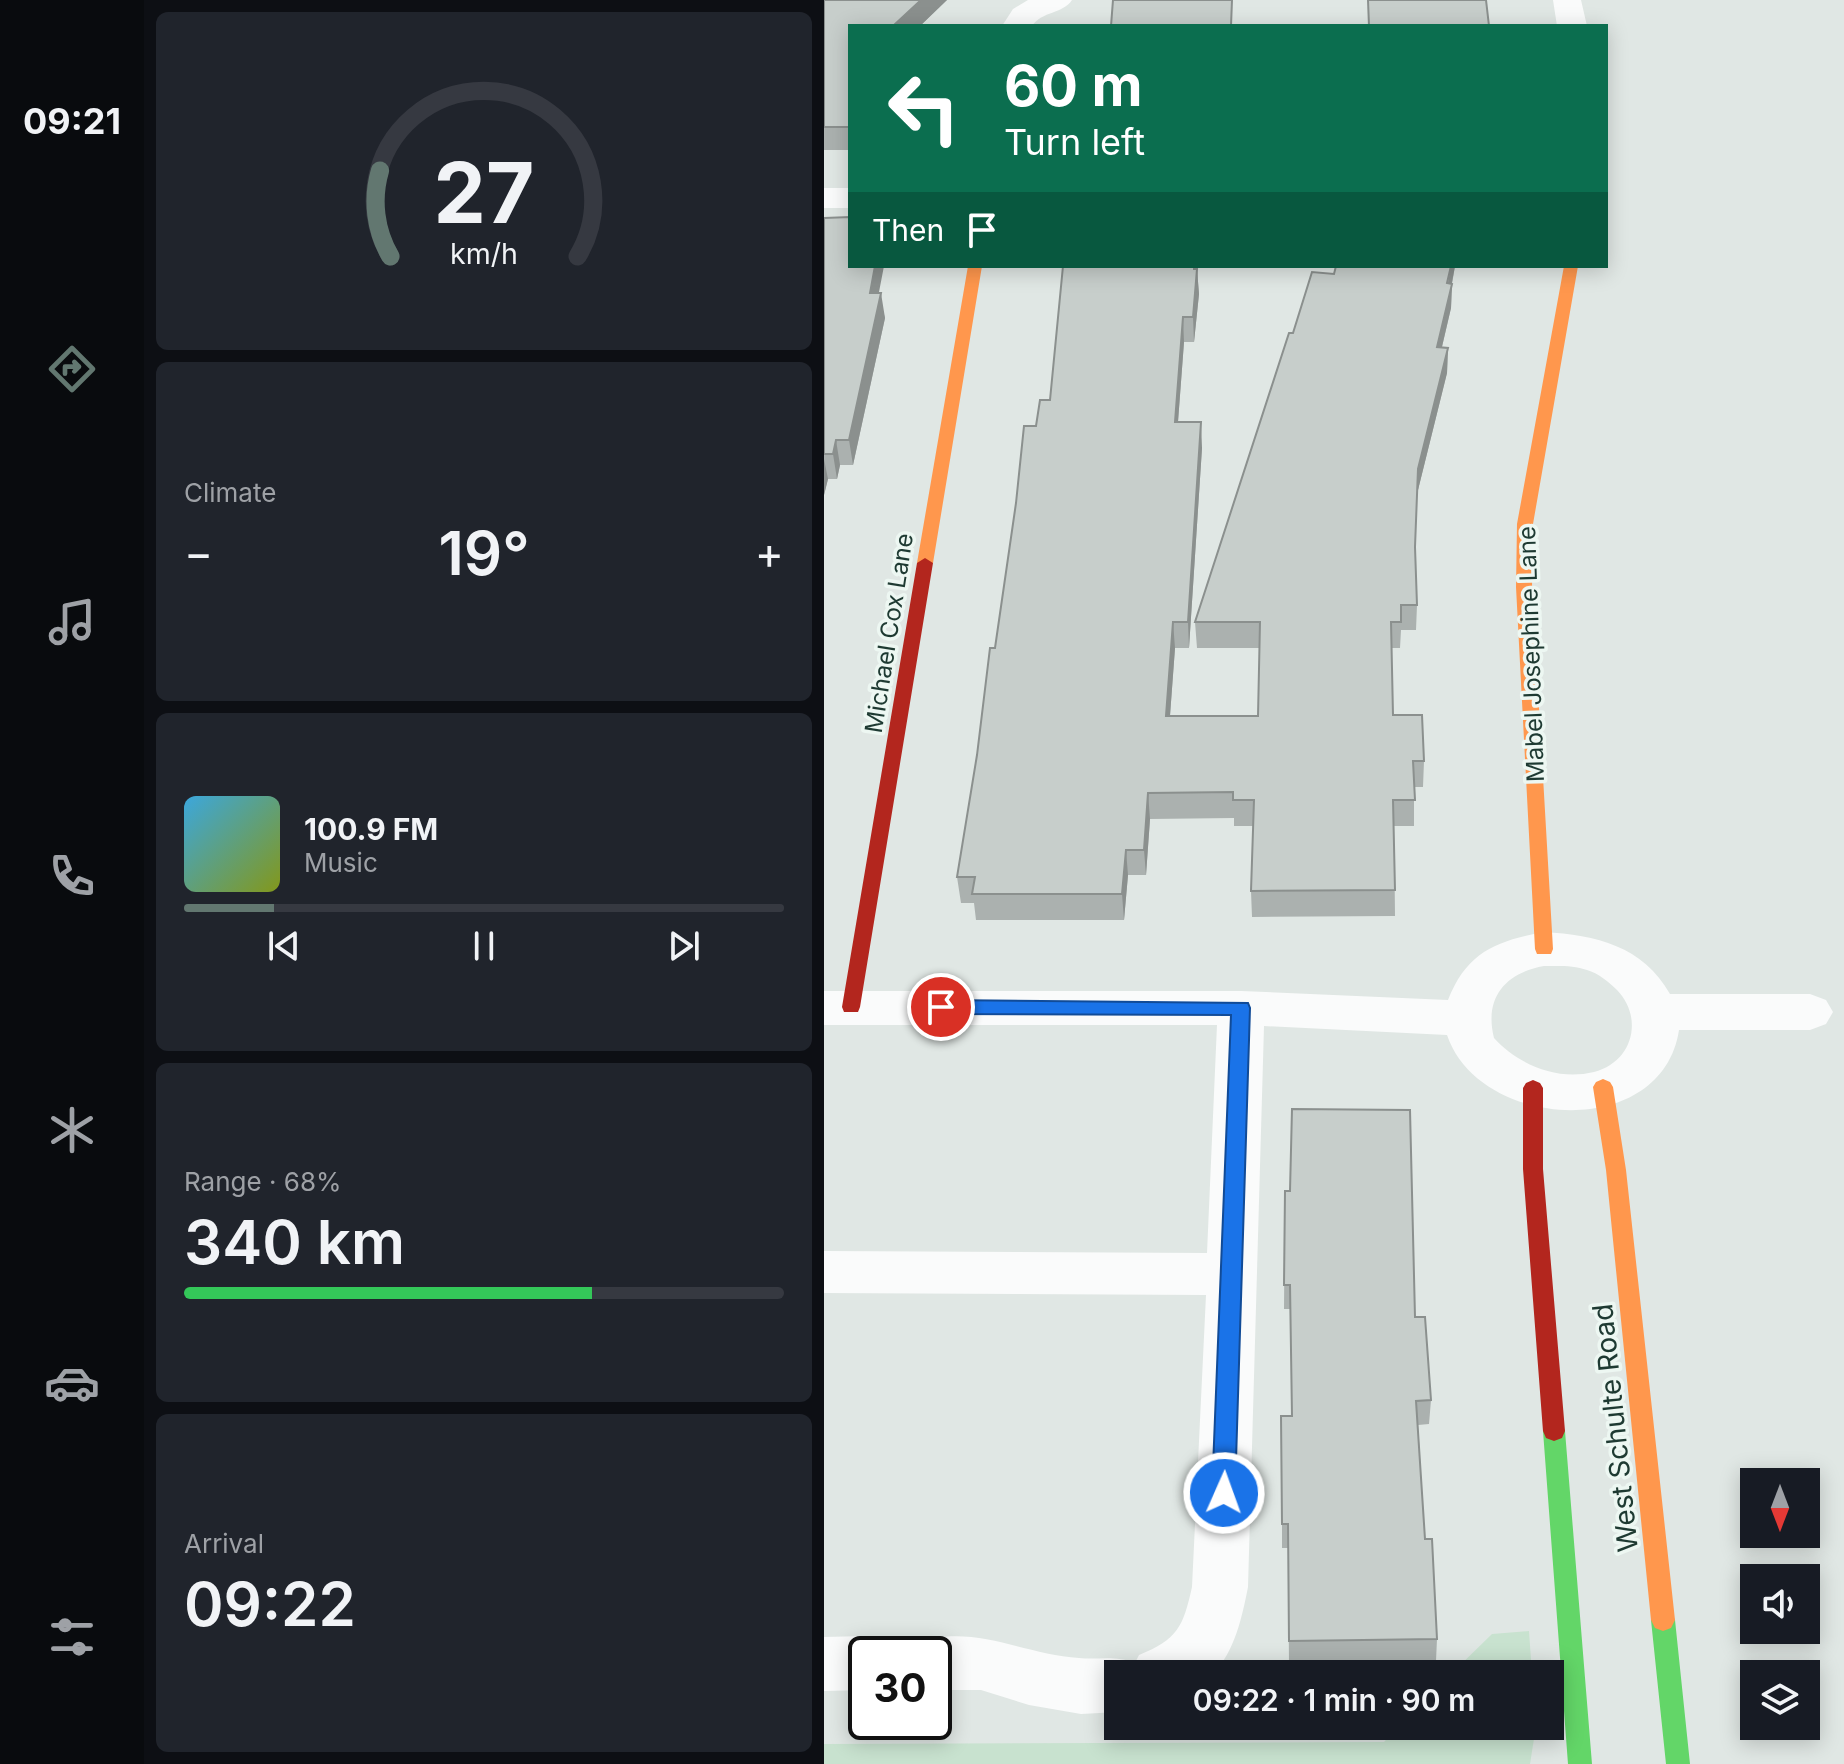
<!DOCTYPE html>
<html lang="en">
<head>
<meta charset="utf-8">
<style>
	:root { --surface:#171b24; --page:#20242c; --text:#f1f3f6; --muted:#9ea1a6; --line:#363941; --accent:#627770 }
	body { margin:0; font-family:Inter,sans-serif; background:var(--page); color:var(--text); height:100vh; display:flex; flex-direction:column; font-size:30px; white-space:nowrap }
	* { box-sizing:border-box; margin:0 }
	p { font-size:26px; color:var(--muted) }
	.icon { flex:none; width:44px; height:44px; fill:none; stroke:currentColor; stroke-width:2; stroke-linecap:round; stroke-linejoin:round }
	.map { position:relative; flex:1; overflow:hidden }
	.drawer { display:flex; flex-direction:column; gap:12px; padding:12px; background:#0d0f14; width:680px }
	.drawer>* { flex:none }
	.guide { position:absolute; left:24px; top:24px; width:760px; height:244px; border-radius:0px; box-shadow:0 4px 20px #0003; background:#0b6e4f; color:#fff; overflow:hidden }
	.needle { width:52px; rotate:180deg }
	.fabs { position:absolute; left:916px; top:1468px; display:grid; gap:16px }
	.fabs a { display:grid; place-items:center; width:80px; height:80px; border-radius:0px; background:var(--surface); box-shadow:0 4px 20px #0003; font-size:40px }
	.speed { position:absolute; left:24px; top:1636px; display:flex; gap:16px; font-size:40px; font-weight:700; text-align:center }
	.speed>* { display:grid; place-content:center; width:104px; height:104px; border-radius:50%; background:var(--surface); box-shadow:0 4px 20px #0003; line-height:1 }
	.speed .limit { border:4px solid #111; border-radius:12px; background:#fff; color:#111 }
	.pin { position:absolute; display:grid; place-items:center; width:68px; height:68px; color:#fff; margin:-34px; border:4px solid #fff; border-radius:50%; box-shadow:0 2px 8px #0007 }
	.me { position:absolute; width:88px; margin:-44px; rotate:2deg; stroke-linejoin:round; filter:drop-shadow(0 0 6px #0008) }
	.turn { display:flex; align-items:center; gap:28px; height:168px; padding:0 24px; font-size:36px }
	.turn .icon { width:104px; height:104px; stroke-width:2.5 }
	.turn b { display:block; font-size:56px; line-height:68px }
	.then { display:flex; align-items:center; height:76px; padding:0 24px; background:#0003; gap:16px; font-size:30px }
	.big { font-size:60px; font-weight:600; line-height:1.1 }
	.drawer .card { flex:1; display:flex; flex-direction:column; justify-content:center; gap:12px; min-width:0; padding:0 28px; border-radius:12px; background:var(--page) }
	.drawer .dial { align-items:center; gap:0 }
	.dial svg { height:208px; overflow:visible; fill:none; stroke:var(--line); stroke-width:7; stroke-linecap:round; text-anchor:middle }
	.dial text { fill:var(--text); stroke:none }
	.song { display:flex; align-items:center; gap:24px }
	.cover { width:96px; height:96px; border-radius:12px; background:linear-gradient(135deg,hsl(200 70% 55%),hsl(70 70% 35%)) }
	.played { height:8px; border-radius:4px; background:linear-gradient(90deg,var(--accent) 15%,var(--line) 15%) }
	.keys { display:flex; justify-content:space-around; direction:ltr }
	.heat { display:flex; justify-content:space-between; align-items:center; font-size:44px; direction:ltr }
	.charge { height:12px; border-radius:6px; background:linear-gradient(90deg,#34c759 68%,var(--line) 0) }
	.trip { position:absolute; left:280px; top:1660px; width:460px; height:80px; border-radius:0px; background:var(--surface); box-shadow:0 4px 20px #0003; font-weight:600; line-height:80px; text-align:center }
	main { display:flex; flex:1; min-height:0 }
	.tab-bar { display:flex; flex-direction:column; width:144px; justify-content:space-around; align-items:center; background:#090b0e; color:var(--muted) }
	.tab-bar .icon { width:56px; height:56px }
	.tab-bar .on { color:var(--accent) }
	.tab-bar b { font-size:36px; color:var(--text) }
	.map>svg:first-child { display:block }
	.green { fill:#c8e2cf }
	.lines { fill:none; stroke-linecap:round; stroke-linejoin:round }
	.street { fill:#fafbfb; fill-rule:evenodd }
	.fast { fill:#63d668; fill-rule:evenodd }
	.slow { fill:#ff974d; fill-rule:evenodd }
	.jam { fill:#b3261e; fill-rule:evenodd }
	.wall { fill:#abb1af }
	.shaded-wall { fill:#8b908e }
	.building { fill:#c7cecb; stroke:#8b908e; stroke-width:2 }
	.route { fill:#1a73e8; stroke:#114b97; stroke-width:2 }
	.labels { text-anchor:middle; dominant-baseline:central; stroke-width:7; stroke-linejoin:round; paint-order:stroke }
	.street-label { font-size:24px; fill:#1e3a32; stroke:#edf7f2 }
	.near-street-label { font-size:28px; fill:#1e3a32; stroke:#edf7f2 }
</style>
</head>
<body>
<main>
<nav class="tab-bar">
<b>09:21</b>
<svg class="icon on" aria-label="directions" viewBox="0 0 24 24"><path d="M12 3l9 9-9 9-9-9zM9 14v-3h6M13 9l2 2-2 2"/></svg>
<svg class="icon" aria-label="music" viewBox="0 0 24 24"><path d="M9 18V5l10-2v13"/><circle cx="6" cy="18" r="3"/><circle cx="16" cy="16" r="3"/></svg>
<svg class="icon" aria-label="phone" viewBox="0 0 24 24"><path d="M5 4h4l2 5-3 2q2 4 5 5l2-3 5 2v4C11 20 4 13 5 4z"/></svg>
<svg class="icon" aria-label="climate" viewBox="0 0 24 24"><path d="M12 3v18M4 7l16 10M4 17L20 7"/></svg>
<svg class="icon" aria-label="car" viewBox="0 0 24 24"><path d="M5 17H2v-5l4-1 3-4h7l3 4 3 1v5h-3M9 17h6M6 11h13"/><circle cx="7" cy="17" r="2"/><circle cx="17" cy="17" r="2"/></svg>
<svg class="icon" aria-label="filters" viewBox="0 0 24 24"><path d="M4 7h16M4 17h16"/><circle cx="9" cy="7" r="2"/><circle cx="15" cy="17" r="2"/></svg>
</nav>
<section class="drawer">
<div class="card dial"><svg viewBox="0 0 100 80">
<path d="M14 69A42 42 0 1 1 86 69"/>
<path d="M14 69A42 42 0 0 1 10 36" stroke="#627770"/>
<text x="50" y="56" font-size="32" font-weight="700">27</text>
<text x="50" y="72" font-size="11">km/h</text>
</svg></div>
<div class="card"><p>Climate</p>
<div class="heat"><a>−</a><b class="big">19°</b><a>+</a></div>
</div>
<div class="card">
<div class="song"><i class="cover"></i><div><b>100.9 FM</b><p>Music</p></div></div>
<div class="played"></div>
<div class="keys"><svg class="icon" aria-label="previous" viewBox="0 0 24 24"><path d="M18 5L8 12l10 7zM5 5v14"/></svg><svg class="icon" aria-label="pause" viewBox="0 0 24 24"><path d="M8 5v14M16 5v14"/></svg><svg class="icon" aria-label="next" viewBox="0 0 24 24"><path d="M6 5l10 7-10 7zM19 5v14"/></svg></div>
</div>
<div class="card"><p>Range · 68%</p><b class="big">340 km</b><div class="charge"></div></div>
<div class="card"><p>Arrival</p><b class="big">09:22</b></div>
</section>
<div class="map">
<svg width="1020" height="1764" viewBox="0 0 1020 1764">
	<rect width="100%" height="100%" fill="#e0e7e4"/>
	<path class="green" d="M 705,1631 L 708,1674 L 627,1674 L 668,1634 Z
		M 575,1726 L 712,1726 L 706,1764 L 0,1764 L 0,1744 L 560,1742 Z"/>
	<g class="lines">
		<path class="street" d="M 204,0 L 248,0 C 239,14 218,11 208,26 L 178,26 L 189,9 Z
			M 729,0 L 757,0 L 763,26 L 733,26 Z
			M 0,188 L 26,188 L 26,208 L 0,208 Z
			M 720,932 C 772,935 819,946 846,994 L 986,994 L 1002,1000 L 1009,1012 L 1002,1024 L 986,1030 L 855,1030 C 838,1142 655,1130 623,1035 L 440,1026 L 424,1587 C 418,1617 411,1651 389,1674 L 294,1674 L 294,1712 L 257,1714 L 205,1705 L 157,1690 L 110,1690 L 110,1654 L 85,1654 L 90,1644 C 146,1622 198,1654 255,1658 C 276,1660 291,1655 311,1663 L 315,1655 C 354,1639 359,1627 368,1587 L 382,1295 L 0,1293 L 0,1251 L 383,1253 L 393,1025 L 0,1025 L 0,991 L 417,991 L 624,1000 C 643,952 672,941 720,932 ZM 720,966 C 734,966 750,965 763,970 C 774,973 785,982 793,990 C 820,1018 809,1062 770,1072 C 733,1081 695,1065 670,1038 C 660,998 681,973 720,966 Z
			M 42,1636 L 62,1644 L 67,1654 L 42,1654 L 42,1690 L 0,1691 L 0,1637 Z"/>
		<path class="fast" d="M 730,1421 L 738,1424 L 741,1431 L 768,1764 L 744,1764 L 719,1431 L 722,1424 Z
			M 839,1609 L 847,1612 L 851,1620 L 866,1764 L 842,1764 L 827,1620 L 831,1612 Z"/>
		<path class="slow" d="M 144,266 L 158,266 L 109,563 L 101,568 L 93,563 Z
			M 740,266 L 754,266 L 709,524 L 708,587 L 729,949 L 727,954 L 713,954 L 711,949 L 692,587 L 693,524 Z
			M 779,1079 L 786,1082 L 789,1087 L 802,1170 L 851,1620 L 847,1628 L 839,1631 L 831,1628 L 827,1620 L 782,1170 L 769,1087 L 772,1082 Z"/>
		<path class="jam" d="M 101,558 L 109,563 L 36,1007 L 34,1012 L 20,1012 L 18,1007 L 93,563 Z
			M 709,1080 L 716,1083 L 719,1088 L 719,1169 L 741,1431 L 738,1438 L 730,1441 L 722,1438 L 719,1431 L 699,1169 L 699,1088 L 702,1083 Z"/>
	</g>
	<path class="wall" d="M 0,0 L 123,0 L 96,26 L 26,26 L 26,150 L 0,150 Z
		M 0,218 L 54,293 L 61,318 L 29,465 L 16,465 L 13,479 L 4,479 L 0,495 Z
		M 512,266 L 631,266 L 628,284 L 627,308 L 618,347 L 624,348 L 623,373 L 593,494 L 591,551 L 593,605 L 592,630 L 577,630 L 576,648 L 567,648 L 569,715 L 600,761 L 599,787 L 590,787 L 590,826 L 570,826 L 571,916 L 428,917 L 427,891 L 429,826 L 410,826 L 410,818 L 326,819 L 322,875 L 304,875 L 300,920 L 152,920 L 150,903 L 137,903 L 133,877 L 171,648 L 212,426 L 226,400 L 373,269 L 375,294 L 370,342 L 360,342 L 354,422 L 378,448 L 365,648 L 351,648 L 346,716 L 434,716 L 436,648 L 373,648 L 371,622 L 469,333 L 510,274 Z
		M 461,1191 L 591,1317 L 607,1400 L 605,1424 L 594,1425 L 601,1539 L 613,1639 L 612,1661 L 465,1664 L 464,1548 L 458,1548 L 458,1524 L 468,1416 L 466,1309 L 460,1309 Z"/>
	<path class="shaded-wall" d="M 97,0 L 123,0 L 96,26 L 69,26 Z
		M 51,266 L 60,266 L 50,318 L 46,293 Z
		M 370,266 L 373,266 L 372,288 L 373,269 L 375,294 L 370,342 L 369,317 Z
		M 627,266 L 631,266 L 626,293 L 628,284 L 627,308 L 612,372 L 613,347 Z
		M 57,293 L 61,318 L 29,465 L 25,440 Z
		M 359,317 L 360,342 L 352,448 L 351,422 Z
		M 624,348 L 623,373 L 593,494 L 594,469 Z
		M 377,422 L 378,448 L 365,648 L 364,622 Z
		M 12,440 L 16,465 L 13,479 L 9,454 Z
		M 0,459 L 4,479 L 0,495 Z
		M 349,622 L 351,648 L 344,742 L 342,716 Z
		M 324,793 L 326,819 L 322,875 L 320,850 Z
		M 302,850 L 304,875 L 300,920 L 298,894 Z"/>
	<path class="building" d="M 0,0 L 97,0 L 69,26 L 26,26 L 26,127 L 0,127 Z
		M 289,0 L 408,0 L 407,26 L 287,26 Z
		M 544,0 L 662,0 L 665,26 L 545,26 Z
		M 26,217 L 26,266 L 51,266 L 46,293 L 57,293 L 25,440 L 12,440 L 9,454 L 0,454 L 0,218 Z
		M 239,266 L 370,266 L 370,269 L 373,269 L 369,317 L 359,317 L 351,422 L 377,422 L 364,622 L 349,622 L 342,716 L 434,716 L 436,622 L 371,622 L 465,333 L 469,333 L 488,272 L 510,274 L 512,266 L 627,266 L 623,283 L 628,284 L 613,347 L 624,348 L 594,469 L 591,547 L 593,605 L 577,605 L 577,622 L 567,622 L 569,715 L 598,715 L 600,761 L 589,761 L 591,800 L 569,800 L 571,890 L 427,891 L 430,800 L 409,800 L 409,792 L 324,793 L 320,850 L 302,850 L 298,894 L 148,894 L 151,877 L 133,877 L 153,755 L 166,648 L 171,648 L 192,503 L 200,426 L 212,426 L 216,400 L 226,400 Z
		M 468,1109 L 586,1110 L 591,1317 L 601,1317 L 607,1400 L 592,1401 L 601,1539 L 608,1539 L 613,1639 L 465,1641 L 464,1524 L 458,1524 L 457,1416 L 468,1416 L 466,1285 L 460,1285 L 461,1191 L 466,1191 Z"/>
	<path class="route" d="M 117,1000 L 424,1003 L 426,1008 L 411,1493 L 408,1501 L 400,1504 L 392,1501 L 388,1493 L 407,1015 L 117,1014 L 107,1007 Z"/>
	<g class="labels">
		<g class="street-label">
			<text transform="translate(65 633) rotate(-81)">Michael Cox Lane</text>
			<text transform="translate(707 654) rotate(-92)">Mabel Josephine Lane</text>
		</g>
		<g class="near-street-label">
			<text transform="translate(791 1428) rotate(-96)">West Schulte Road</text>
		</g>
	</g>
</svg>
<div class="fabs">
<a><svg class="needle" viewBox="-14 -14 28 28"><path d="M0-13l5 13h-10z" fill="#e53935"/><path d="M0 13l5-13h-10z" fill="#9ea1a6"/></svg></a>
<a><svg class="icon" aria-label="sound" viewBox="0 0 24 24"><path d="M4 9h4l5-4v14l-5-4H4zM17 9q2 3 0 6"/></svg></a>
<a><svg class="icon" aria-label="layers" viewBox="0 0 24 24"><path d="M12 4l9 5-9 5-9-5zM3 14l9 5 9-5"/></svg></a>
</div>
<div class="speed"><div class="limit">30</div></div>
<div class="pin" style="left:117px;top:1007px;background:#d93025"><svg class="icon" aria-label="arrive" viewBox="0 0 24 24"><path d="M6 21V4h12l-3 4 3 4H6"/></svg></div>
<svg class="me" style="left:400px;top:1493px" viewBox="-20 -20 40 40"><circle r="17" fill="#1a73e8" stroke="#fff" stroke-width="3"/><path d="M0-11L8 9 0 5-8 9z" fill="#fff"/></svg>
<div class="trip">09:22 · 1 min · 90 m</div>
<div class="guide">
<div class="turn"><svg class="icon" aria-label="left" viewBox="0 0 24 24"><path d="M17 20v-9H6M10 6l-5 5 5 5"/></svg><div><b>60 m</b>Turn left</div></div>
<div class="then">Then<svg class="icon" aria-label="arrive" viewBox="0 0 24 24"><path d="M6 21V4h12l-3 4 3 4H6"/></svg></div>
</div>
</div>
</main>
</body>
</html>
